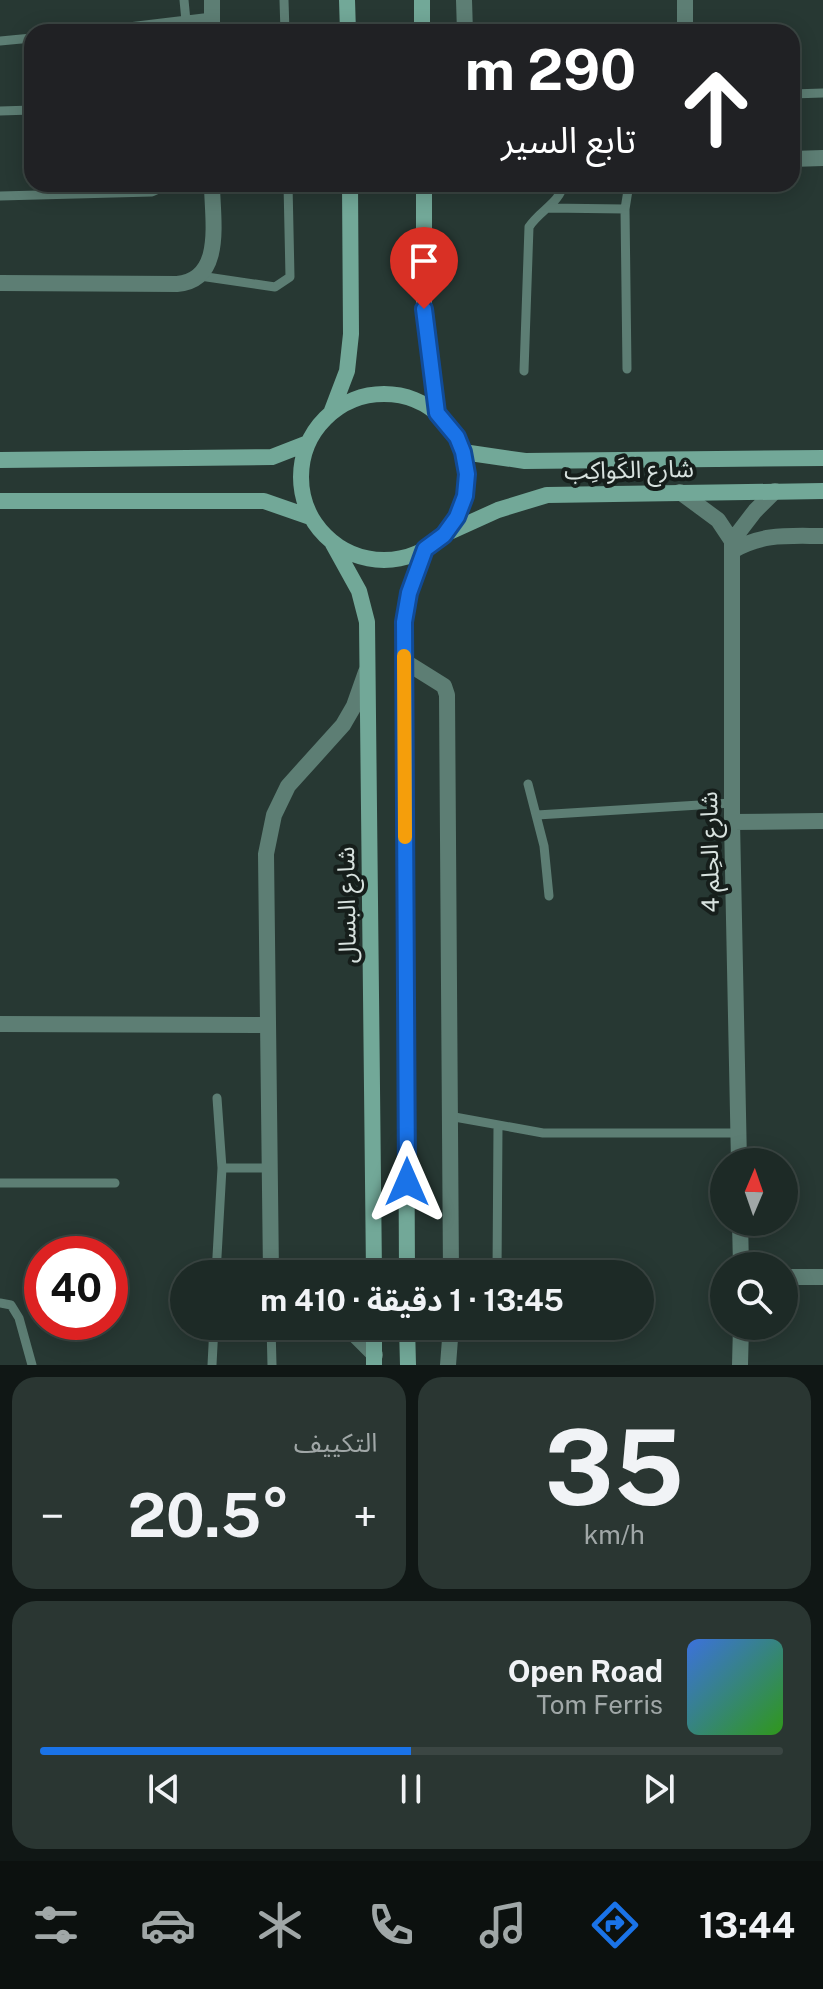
<!DOCTYPE html>
<html lang="ar">
<head>
<meta charset="utf-8">
<style>
	:root { --surface:#1d2a26; --page:#2a3632; --text:#f1f3f6; --muted:#a0a7a7; --line:#3b4643; --accent:#1a73e8 }
	body { margin:0; font-family:"Public Sans","Noto Sans Arabic",sans-serif; background:var(--page); color:var(--text); direction:rtl; height:100vh; display:flex; flex-direction:column; font-size:30px; white-space:nowrap }
	* { box-sizing:border-box; margin:0 }
	p { font-size:26px; color:var(--muted) }
	.icon { flex:none; width:44px; height:44px; fill:none; stroke:currentColor; stroke-width:2; stroke-linecap:round; stroke-linejoin:round }
	.map { position:relative; height:1365px; overflow:hidden; direction:ltr }
	.side { display:flex; flex-direction:column; gap:12px; padding:12px; background:#101715; flex:1 }
	.side>* { flex:none }
	.guide { position:absolute; left:24px; top:24px; width:776px; height:168px; border-radius:24px; box-shadow:0 4px 20px #0003,0 0 0 2px var(--line); direction:rtl; background:#202124; color:#fff; overflow:hidden }
	.needle { width:52px; rotate:2deg }
	.controls { position:absolute; left:710px; top:1148px; display:grid; gap:16px }
	.controls a { display:grid; place-items:center; width:88px; height:88px; border-radius:50%; background:var(--surface); box-shadow:0 4px 20px #0003,0 0 0 2px var(--line); font-size:40px }
	.speed { position:absolute; left:24px; top:1236px; display:flex; gap:16px; font-size:40px; font-weight:700; text-align:center }
	.speed>* { display:grid; place-content:center; width:104px; height:104px; border-radius:50%; background:var(--surface); box-shadow:0 4px 20px #0003,0 0 0 2px var(--line); line-height:1 }
	.speed .limit { border:12px solid #d22; background:#fff; color:#111 }
	.pin { position:absolute; display:grid; place-items:center; width:68px; height:68px; color:#fff; margin:-82px -34px; border-radius:50% 50% 50% 0; rotate:-45deg; box-shadow:0 0 8px #0007 }
	.pin .icon { rotate:45deg }
	.me { position:absolute; width:88px; margin:-44px; rotate:0deg; stroke-linejoin:round; filter:drop-shadow(0 0 6px #0008) }
	.turn { display:flex; align-items:center; gap:28px; height:168px; padding:0 32px; font-size:36px }
	.turn .icon { width:104px; height:104px; stroke-width:2.5 }
	.turn b { display:block; font-size:56px; line-height:68px }
	.big { font-size:60px; font-weight:700; line-height:1.1 }
	.side .widget { flex:1; display:flex; flex-direction:column; justify-content:center; gap:12px; min-width:0; padding:0 28px; border-radius:24px; background:var(--page) }
	.side .dial { align-items:center; gap:0 }
	.dial b { font-size:104px; line-height:1 }
	.song { display:flex; align-items:center; gap:24px }
	.cover { width:96px; height:96px; border-radius:12px; background:linear-gradient(135deg,hsl(220 70% 55%),hsl(110 70% 35%)) }
	.played { height:8px; border-radius:4px; background:linear-gradient(90deg,var(--accent) 50%,var(--line) 50%) }
	.keys { display:flex; justify-content:space-around; direction:ltr }
	.heat { display:flex; justify-content:space-between; align-items:center; font-size:44px; direction:ltr }
	.side .tiles { flex:1; display:grid; gap:12px; grid-template-columns:1fr 1fr }
	.widget:last-child { grid-column:span 2 }
	.trip { position:absolute; left:170px; top:1260px; width:484px; height:80px; border-radius:40px; background:var(--surface); box-shadow:0 4px 20px #0003,0 0 0 2px var(--line); font-weight:700; line-height:80px; text-align:center; direction:rtl }
	.menu { display:flex; height:128px; justify-content:space-around; align-items:center; background:#0c110f; color:var(--muted) }
	.menu .icon { width:56px; height:56px }
	.menu .on { color:var(--accent) }
	.menu b { font-size:36px; color:var(--text) }
	.map>svg:first-child { display:block }
	.lines { fill:none; stroke-linecap:round; stroke-linejoin:round }
	.lane { stroke:#5d7e74; stroke-width:9 }
	.street { stroke:#5d7e74; stroke-width:16 }
	.secondary { stroke:#72a898; stroke-width:16 }
	.route-casing { stroke:#114b97; stroke-width:20 }
	.route { stroke:#1a73e8; stroke-width:14 }
	.slow { stroke:#f59e0b; stroke-width:14 }
	.labels { text-anchor:middle; dominant-baseline:central; stroke-width:8; stroke-linejoin:round; paint-order:stroke }
	.street-label { font-size:24px; fill:#d8e2df; stroke:#161e1b }
</style>
</head>
<body>
<div class="map">
<svg width="823" height="1365" viewBox="0 0 823 1365">
	<rect width="100%" height="100%" fill="#273833"/>
	<g class="lines">
		<path class="lane" d="M 184,0 L 186,21
			M 284,0 L 285,32
			M 87,32 L 212,17
			M 0,41 L 32,38
			M 792,94 L 823,93
			M 0,111 L 32,110
			M 0,196 L 152,192 L 170,184
			M 548,208 L 625,209
			M 200,276 L 275,287 L 290,277 L 288,184
			M 627,369 L 625,209 L 629,184
			M 524,371 L 529,227 C 539,211 561,202 563,184
			M 528,784 L 544,846 L 549,896
			M 537,815 L 732,803
			M 449,1116 L 543,1133 L 738,1133
			M 222,1168 L 270,1168
			M 0,1183 L 115,1183
			M 216,1274 L 222,1168 L 217,1098
			M 497,1274 L 498,1126
			M 0,1303 L 11,1305 L 19,1318 L 32,1365
			M 271,1326 L 272,1365
			M 212,1365 L 214,1326"/>
		<path class="street" d="M 212,0 L 212,32
			M 464,0 L 465,32
			M 685,0 L 685,32
			M 792,159 L 823,158
			M 0,283 L 177,284 C 225,280 212,218 212,184
			M 680,492 L 718,520 L 732,541 L 732,822 L 739,1162
			M 732,541 L 755,511 L 775,491
			M 732,551 C 763,533 788,536 823,536
			M 404,661 L 444,686 L 447,695 L 451,1274
			M 732,822 L 823,821
			M 0,1024 L 268,1025
			M 740,1222 L 741,1266
			M 271,1274 L 266,854 L 274,815 L 288,786 L 343,725 L 354,706 L 366,672
			M 784,1277 L 823,1277
			M 346,1326 L 375,1355
			M 448,1365 L 451,1326
			M 740,1365 L 741,1326"/>
		<path class="secondary" d="M 347,0 L 348,32
			M 422,0 L 422,32
			M 424,184 L 424,309 L 437,413
			M301 477a83 83 0 1 1 166 0a83 83 0 1 1-166 0Z
			M 331,413 L 347,371 L 351,334 L 350,184
			M 463,452 L 525,461 L 823,458
			M 0,460 L 272,457 L 308,443
			M 0,501 L 264,501 L 310,517
			M 445,534 L 498,510 L 547,495 L 823,491
			M 333,544 L 359,591 L 367,622 L 374,1274
			M 407,1274 L 404,622 L 409,593 L 425,549
			M 407,1326 L 408,1365
			M 374,1365 L 374,1326"/>
	</g>
	<g class="lines">
		<defs>
			<path id="route" d="M 407,1182 L 404,622 L 409,593 L 425,549 L 444,535 L 457,517 L 465,496 L 467,474 L 463,452 L 457,437 L 437,413 L 424,309"/>
		</defs>
		<use href="#route" class="route-casing"/>
		<use href="#route" class="route"/>
		<path class="slow" d="M 404,656 L 405,837"/>
	</g>
	<g class="labels">
		<g class="street-label">
			<text transform="translate(629 469) rotate(-1)">شارع الكَواكِب</text>
			<text transform="translate(709 852) rotate(-91)">شارع الحِلم 4</text>
			<text transform="translate(346 905) rotate(-91)">شارع البسال</text>
		</g>
	</g>
</svg>
<div class="controls">
<a><svg class="needle" viewBox="-14 -14 28 28"><path d="M0-13l5 13h-10z" fill="#e53935"/><path d="M0 13l5-13h-10z" fill="#a0a7a7"/></svg></a>
<a><svg class="icon" aria-label="search" viewBox="0 0 24 24"><circle cx="10" cy="10" r="6"/><path d="M15 15l6 6"/></svg></a>
</div>
<div class="speed"><div class="limit">40</div></div>
<div class="pin" style="left:424px;top:309px;background:#d93025"><svg class="icon" aria-label="arrive" viewBox="0 0 24 24"><path d="M6 21V4h12l-3 4 3 4H6"/></svg></div>
<svg class="me" style="left:407px;top:1182px" viewBox="-20 -20 40 40"><path d="M0-17L14 15 0 8-14 15z" fill="#1a73e8" stroke="#fff" stroke-width="4"/></svg>
<div class="trip">13:45 · 1 دقيقة · 410 m</div>
<div class="guide">
<div class="turn"><svg class="icon" aria-label="ahead" viewBox="0 0 24 24"><path d="M12 20V5M6 11l6-6 6 6"/></svg><div><b>290 m</b>تابع السير</div></div>
</div>
</div>
<section class="side">
<div class="tiles">
<div class="widget dial"><b>35</b><p>km/h</p></div>
<div class="widget"><p>التكييف</p>
<div class="heat"><a>−</a><b class="big">20.5°</b><a>+</a></div>
</div>
<div class="widget">
<div class="song"><i class="cover"></i><div><b>Open Road</b><p>Tom Ferris</p></div></div>
<div class="played"></div>
<div class="keys"><svg class="icon" aria-label="previous" viewBox="0 0 24 24"><path d="M18 5L8 12l10 7zM5 5v14"/></svg><svg class="icon" aria-label="pause" viewBox="0 0 24 24"><path d="M8 5v14M16 5v14"/></svg><svg class="icon" aria-label="next" viewBox="0 0 24 24"><path d="M6 5l10 7-10 7zM19 5v14"/></svg></div>
</div>
</div>
</section>
<nav class="menu">
<b>13:44</b>
<svg class="icon on" aria-label="directions" viewBox="0 0 24 24"><path d="M12 3l9 9-9 9-9-9zM9 14v-3h6M13 9l2 2-2 2"/></svg>
<svg class="icon" aria-label="music" viewBox="0 0 24 24"><path d="M9 18V5l10-2v13"/><circle cx="6" cy="18" r="3"/><circle cx="16" cy="16" r="3"/></svg>
<svg class="icon" aria-label="phone" viewBox="0 0 24 24"><path d="M5 4h4l2 5-3 2q2 4 5 5l2-3 5 2v4C11 20 4 13 5 4z"/></svg>
<svg class="icon" aria-label="climate" viewBox="0 0 24 24"><path d="M12 3v18M4 7l16 10M4 17L20 7"/></svg>
<svg class="icon" aria-label="car" viewBox="0 0 24 24"><path d="M5 17H2v-5l4-1 3-4h7l3 4 3 1v5h-3M9 17h6M6 11h13"/><circle cx="7" cy="17" r="2"/><circle cx="17" cy="17" r="2"/></svg>
<svg class="icon" aria-label="filters" viewBox="0 0 24 24"><path d="M4 7h16M4 17h16"/><circle cx="9" cy="7" r="2"/><circle cx="15" cy="17" r="2"/></svg>
</nav>
</body>
</html>
